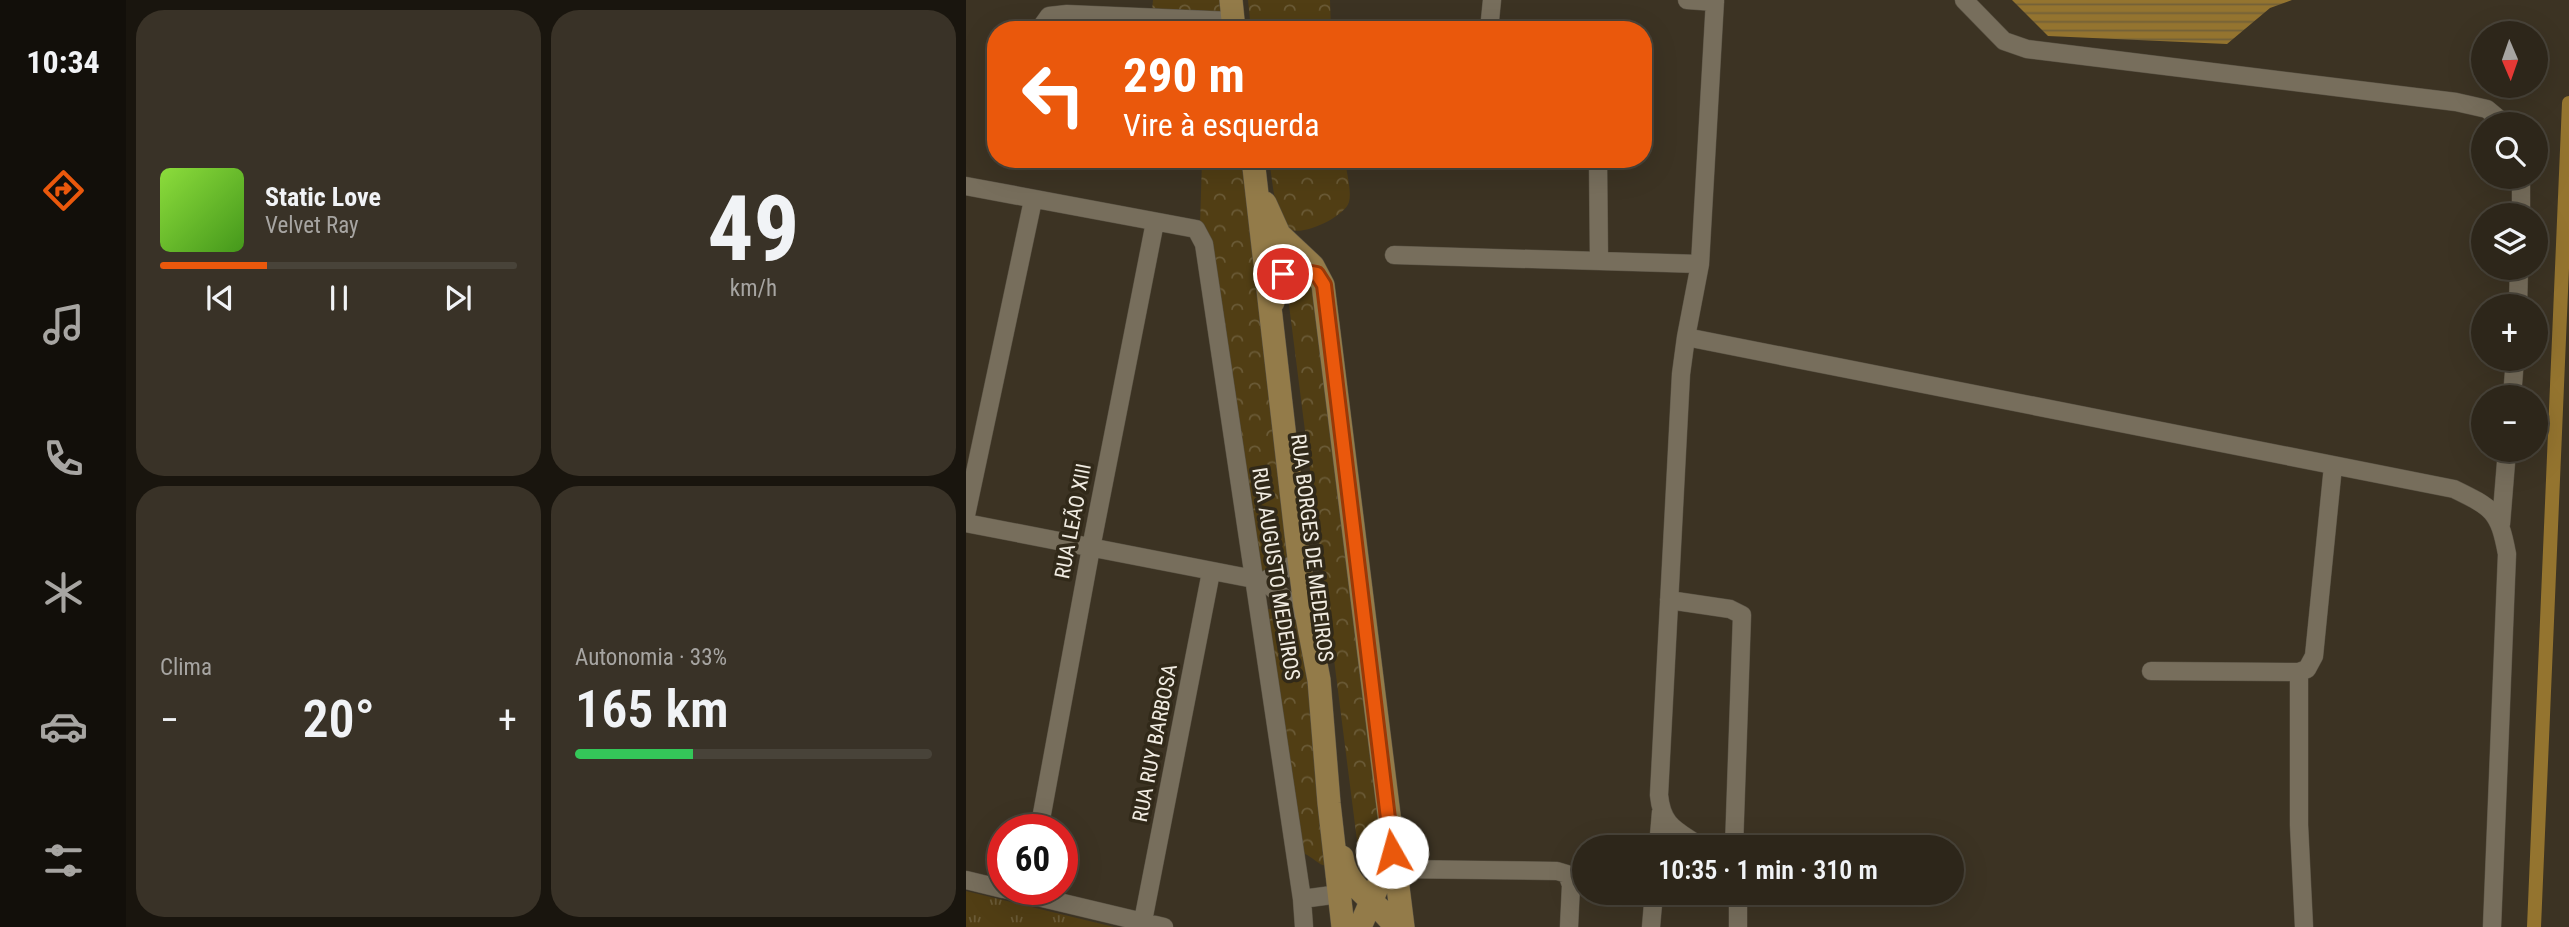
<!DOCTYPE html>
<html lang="pt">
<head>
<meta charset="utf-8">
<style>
	:root { --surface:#2d261a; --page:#393227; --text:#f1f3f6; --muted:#a7a5a2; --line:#484339; --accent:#ea580c }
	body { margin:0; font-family:"Roboto Condensed",sans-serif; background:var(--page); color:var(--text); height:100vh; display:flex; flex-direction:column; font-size:26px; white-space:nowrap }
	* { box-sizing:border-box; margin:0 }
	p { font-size:23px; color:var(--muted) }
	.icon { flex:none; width:38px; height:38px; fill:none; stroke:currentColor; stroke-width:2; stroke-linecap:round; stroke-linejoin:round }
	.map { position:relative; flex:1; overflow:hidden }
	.panel { display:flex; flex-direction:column; gap:10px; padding:10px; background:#19150e; width:840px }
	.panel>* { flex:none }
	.hud { position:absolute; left:21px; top:21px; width:665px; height:147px; border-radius:28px; box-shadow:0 7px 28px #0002,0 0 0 2px var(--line); background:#ea580c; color:#fff; overflow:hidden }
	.needle { width:46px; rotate:178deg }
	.buttons { position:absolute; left:1505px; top:21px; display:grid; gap:14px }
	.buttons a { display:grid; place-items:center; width:77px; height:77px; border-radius:50%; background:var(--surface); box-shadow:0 7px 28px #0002,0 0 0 2px var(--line); font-size:35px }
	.speed { position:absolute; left:21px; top:814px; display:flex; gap:14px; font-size:35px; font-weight:700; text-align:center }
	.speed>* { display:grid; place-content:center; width:91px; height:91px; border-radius:50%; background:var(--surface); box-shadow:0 7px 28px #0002,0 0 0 2px var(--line); line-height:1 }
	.speed .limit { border:10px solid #d22; background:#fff; color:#111 }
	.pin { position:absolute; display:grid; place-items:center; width:60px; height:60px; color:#fff; margin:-30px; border:4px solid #fff; border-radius:50%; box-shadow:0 2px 7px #0007 }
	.me { position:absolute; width:77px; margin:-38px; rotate:353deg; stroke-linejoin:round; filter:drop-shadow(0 0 5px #0008) }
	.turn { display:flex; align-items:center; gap:24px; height:147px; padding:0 21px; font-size:32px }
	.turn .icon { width:91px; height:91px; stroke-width:2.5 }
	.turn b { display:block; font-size:49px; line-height:60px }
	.big { font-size:52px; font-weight:600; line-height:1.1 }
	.panel .tile { flex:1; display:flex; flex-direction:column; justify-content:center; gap:10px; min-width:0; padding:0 24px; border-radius:28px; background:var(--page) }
	.panel .dial { align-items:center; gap:0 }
	.dial b { font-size:91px; line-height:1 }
	.song { display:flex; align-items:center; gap:21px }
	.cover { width:84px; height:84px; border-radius:10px; background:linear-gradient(135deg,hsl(90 70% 55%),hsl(100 70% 35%)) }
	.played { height:7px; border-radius:4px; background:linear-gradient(90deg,var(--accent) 30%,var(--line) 30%) }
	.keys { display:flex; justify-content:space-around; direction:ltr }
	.heat { display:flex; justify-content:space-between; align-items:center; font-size:38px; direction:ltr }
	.charge { height:10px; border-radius:5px; background:linear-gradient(90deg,#34c759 33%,var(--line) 0) }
	.panel .tiles { flex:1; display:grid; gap:10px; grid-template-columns:repeat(2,1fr) }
	.trip { position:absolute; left:606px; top:835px; width:392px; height:70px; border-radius:35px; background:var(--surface); box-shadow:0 7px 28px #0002,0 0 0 2px var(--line); font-weight:600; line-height:70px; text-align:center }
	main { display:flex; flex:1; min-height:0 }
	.tab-bar { display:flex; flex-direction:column; width:126px; justify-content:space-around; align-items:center; background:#120f0a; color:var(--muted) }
	.tab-bar .icon { width:49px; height:49px }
	.tab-bar .on { color:var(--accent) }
	.tab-bar b { font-size:32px; color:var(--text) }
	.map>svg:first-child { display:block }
	.grass { fill:url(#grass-tufts) }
	.park { fill:url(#park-crowns) }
	.water { fill:url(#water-rules) }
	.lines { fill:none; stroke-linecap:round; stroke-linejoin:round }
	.canal { stroke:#94742f; stroke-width:14 }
	.minor-casing { stroke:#585143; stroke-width:19 }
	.major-casing { stroke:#585143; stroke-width:24 }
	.minor { stroke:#776e5c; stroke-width:18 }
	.major { stroke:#937b49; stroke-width:23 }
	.route-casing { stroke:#983908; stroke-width:18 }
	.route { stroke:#ea580c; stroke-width:12 }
	.labels { text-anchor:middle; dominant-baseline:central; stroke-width:7; stroke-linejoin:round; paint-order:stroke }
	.street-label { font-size:21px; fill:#f1ece2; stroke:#312919 }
</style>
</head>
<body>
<main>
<nav class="tab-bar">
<b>10:34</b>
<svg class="icon on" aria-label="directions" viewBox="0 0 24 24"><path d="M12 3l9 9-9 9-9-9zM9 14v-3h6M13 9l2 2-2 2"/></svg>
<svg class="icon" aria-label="music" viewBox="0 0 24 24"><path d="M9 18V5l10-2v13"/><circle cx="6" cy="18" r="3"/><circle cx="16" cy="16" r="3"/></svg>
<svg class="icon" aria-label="phone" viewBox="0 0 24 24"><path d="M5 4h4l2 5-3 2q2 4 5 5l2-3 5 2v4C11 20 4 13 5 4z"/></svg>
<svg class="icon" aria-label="climate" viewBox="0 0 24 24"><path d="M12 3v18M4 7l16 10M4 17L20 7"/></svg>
<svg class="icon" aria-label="car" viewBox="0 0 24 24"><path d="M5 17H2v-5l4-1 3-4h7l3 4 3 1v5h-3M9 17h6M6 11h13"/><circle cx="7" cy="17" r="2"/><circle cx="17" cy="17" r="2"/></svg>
<svg class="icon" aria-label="filters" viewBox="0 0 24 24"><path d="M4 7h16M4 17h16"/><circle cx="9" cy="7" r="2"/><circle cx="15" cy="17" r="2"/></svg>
</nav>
<section class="panel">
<div class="tiles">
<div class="tile">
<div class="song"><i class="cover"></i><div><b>Static Love</b><p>Velvet Ray</p></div></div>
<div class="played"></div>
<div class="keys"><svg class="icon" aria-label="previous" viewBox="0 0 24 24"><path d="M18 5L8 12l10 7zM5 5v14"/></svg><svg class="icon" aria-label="pause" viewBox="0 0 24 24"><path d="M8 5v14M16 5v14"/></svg><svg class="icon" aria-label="next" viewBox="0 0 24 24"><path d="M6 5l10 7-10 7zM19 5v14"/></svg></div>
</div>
<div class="tile dial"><b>49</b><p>km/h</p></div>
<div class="tile"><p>Clima</p>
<div class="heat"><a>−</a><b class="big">20°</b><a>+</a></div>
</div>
<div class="tile"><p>Autonomia · 33%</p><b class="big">165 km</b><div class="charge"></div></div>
</div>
</section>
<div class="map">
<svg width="1603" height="927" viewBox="0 0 1603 927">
	<defs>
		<pattern id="grass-tufts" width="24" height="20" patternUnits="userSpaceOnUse" patternTransform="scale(1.75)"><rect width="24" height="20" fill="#513e14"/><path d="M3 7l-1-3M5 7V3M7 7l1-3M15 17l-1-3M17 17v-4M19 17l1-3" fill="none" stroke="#6a5a36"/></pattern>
		<pattern id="park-crowns" width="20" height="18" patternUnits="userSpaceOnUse" patternTransform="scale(1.75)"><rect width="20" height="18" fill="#513e14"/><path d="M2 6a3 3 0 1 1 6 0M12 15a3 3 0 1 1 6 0" fill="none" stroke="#6a5a36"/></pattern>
		<pattern id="water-rules" width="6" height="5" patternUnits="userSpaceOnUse" patternTransform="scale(1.75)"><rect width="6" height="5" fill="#94742f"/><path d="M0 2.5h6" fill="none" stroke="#726038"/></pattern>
	</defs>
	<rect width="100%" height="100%" fill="#3c3323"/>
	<path class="grass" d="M 0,891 L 148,927 L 0,927 Z"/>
	<path class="park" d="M 187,0 L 257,0 L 259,15 L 186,11 Z
		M 282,0 L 364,0 L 365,30 L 285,30 Z
		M 236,159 L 278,159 L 328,554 L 302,571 L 294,572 L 234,226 Z
		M 303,159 L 379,159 C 380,171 386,191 383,202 C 379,217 331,240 320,227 C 308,214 306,176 303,159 Z
		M 333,278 L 348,285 L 417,858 L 406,877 L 395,872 L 321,289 L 325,282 Z
		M 301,609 L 321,611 L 337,624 L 360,866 C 353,865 346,857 339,854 L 332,841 Z"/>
	<path class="water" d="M 1046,0 L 1326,0 L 1304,8 L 1261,44 L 1082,36 Z"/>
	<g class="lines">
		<path class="canal" d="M 1568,927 L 1603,103"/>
		<defs>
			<path id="minor" d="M 721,0 L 749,2
				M 998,0 L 1038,41 L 1061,49 L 1490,102 L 1521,109 L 1539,124
				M 73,30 L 83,16 L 101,14 L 267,21
				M 523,30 L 526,0
				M 632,159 L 633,260
				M 1555,177 L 1555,215
				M 0,186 L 230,229 L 238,244 L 336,899 L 338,927
				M 428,255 L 734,264
				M 1552,306 L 1553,268
				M 720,337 L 734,264 L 749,0
				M 1546,397 L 1549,359
				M 0,515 L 67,200
				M 0,523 L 298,581 L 342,618
				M 1535,524 L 1541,450
				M 298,581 L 333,561
				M 703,600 L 764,609 L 776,615 L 768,847
				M 1185,671 L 1333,672 L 1341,669 L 1348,656 L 1367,466
				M 1333,672 L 1333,825 L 1338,927
				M 73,830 L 125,548 L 189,222
				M 692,847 L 695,812
				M 735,847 C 711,830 696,827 693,795 L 715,374 L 720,337 L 1488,489 C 1527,508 1533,511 1541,554 L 1526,927
				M 429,869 L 591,871 L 601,874 L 605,885 L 603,927
				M 0,880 L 37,889
				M 38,889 L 198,927
				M 336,899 L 366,895
				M 177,921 L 245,572
				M 685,927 L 688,892
				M 772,927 L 772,892"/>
			<path id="major" d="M 265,0 L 268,30
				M 287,159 L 330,534 L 339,606 L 353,680 L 363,803 L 377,927
				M 299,203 L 313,234 L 347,266 L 357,285 L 437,927
				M 307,302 C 310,270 322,266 351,274
				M 376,857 C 380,889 413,901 429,927
				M 394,927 L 426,853"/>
		</defs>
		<use href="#minor" class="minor-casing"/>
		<use href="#major" class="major-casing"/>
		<use href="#minor" class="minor"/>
		<use href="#major" class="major"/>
	</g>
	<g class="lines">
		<defs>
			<path id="route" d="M 317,274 L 329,270 L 351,274 L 358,285 L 426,852"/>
		</defs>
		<use href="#route" class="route-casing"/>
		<use href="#route" class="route"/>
	</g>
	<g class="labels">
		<g class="street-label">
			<text transform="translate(107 521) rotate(-79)">RUA LEÃO XIII</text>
			<text transform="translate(346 548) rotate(83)">RUA BORGES DE MEDEIROS</text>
			<text transform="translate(310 574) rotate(81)">RUA AUGUSTO MEDEIROS</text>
			<text transform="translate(189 743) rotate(-79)">RUA RUY BARBOSA</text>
		</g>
	</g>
</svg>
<div class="buttons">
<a><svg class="needle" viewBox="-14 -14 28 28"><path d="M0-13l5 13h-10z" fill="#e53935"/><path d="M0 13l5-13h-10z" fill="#a7a5a2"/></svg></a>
<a><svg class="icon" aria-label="search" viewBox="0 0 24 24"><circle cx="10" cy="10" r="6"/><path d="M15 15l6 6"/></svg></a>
<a><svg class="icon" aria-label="layers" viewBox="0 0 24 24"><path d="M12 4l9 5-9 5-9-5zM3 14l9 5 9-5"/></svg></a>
<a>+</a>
<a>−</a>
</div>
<div class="speed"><div class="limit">60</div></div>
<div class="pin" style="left:317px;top:274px;background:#d93025"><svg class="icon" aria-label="arrive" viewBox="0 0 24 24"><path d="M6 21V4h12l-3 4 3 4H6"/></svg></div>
<svg class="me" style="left:426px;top:852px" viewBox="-20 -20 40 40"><circle r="19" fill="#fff"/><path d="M0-13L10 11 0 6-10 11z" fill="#ea580c"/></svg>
<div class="trip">10:35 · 1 min · 310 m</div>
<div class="hud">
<div class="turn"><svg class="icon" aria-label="left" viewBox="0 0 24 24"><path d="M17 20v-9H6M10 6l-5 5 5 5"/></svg><div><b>290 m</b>Vire à esquerda</div></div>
</div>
</div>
</main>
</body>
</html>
